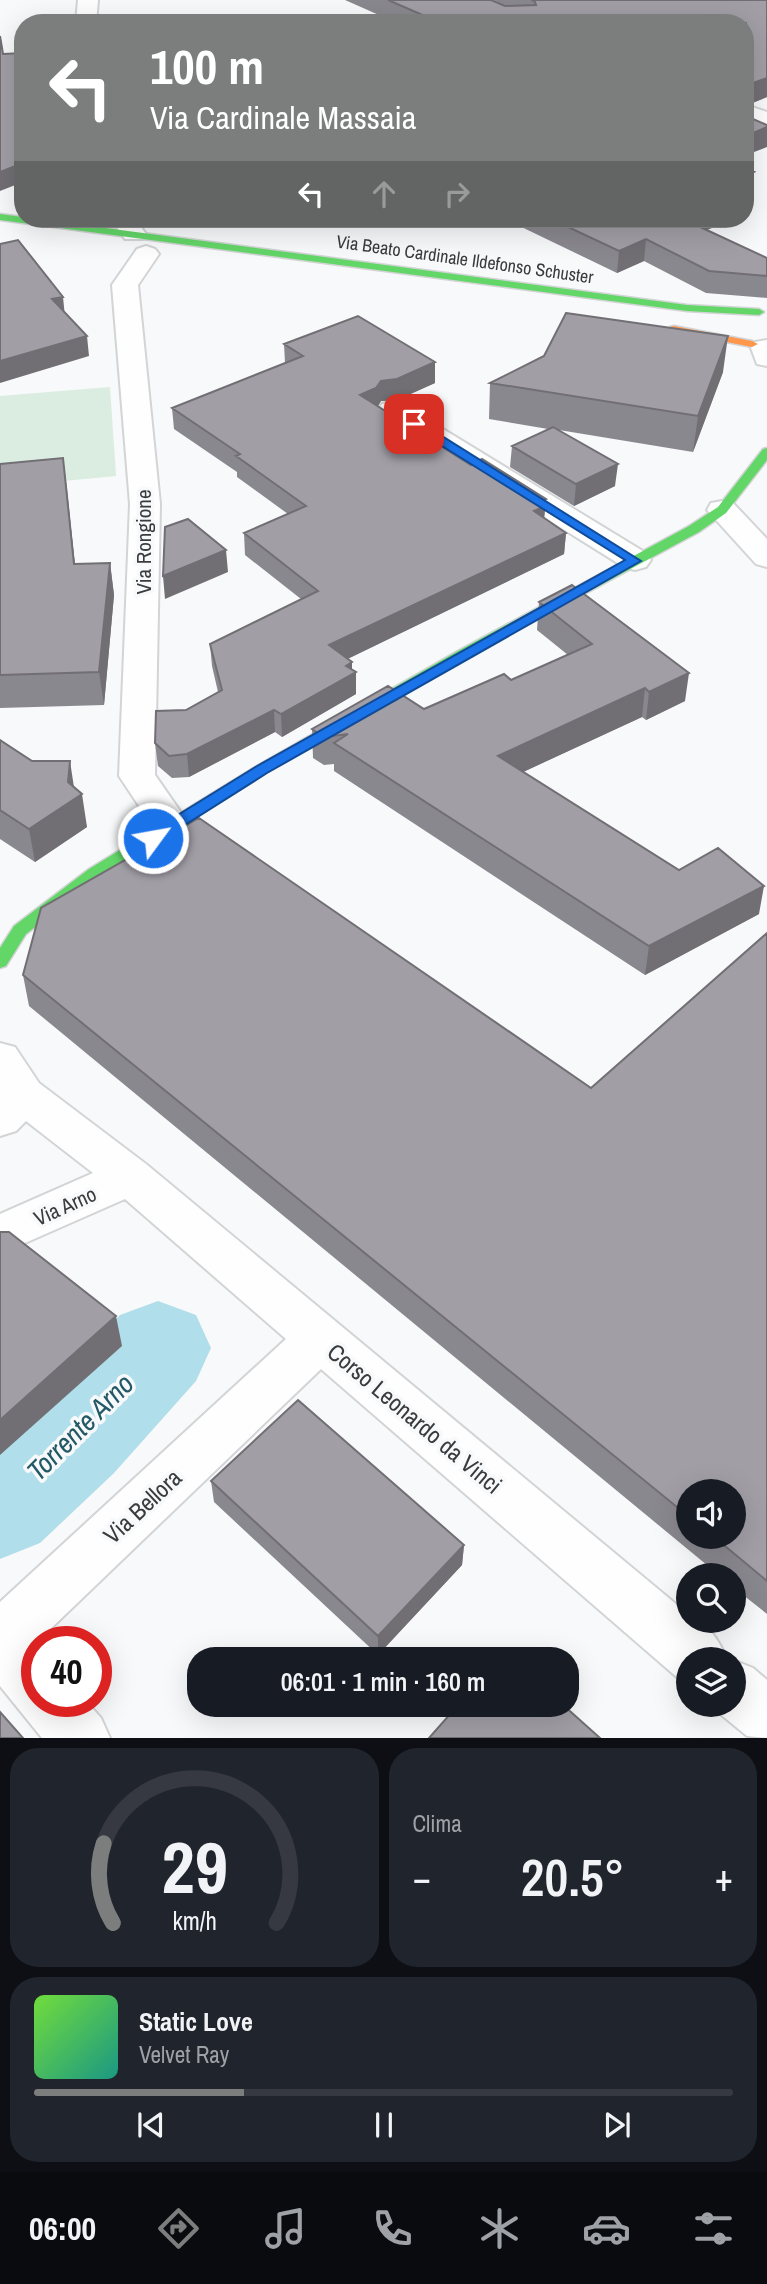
<!DOCTYPE html>
<html lang="it">
<head>
<meta charset="utf-8">
<style>
	:root { --surface:#171b24; --page:#20242c; --text:#f1f3f6; --muted:#9ea1a6; --line:#363941; --accent:#7c7e7e }
	body { margin:0; font-family:"Archivo Narrow",sans-serif; background:var(--page); color:var(--text); height:100vh; display:flex; flex-direction:column; font-size:26px; white-space:nowrap }
	* { box-sizing:border-box; margin:0 }
	p { font-size:23px; color:var(--muted) }
	.icon { flex:none; width:38px; height:38px; fill:none; stroke:currentColor; stroke-width:2; stroke-linecap:round; stroke-linejoin:round }
	.map { position:relative; height:1738px; overflow:hidden }
	.drawer { display:flex; flex-direction:column; gap:10px; padding:10px; background:#0d0f14; flex:1 }
	.drawer>* { flex:none }
	.hud { position:absolute; left:14px; top:14px; width:740px; height:214px; border-radius:28px; box-shadow:0 7px 28px #0002; background:#7c7e7e; color:#fff; overflow:hidden }
	.tools { position:absolute; left:676px; top:1479px; display:grid; gap:14px }
	.tools a { display:grid; place-items:center; width:70px; height:70px; border-radius:50%; background:var(--surface); box-shadow:0 7px 28px #0002; font-size:35px }
	.speed { position:absolute; left:21px; top:1626px; display:flex; gap:14px; font-size:35px; font-weight:700; text-align:center }
	.speed>* { display:grid; place-content:center; width:91px; height:91px; border-radius:50%; background:var(--surface); box-shadow:0 7px 28px #0002; line-height:1 }
	.speed .limit { border:10px solid #d22; background:#fff; color:#111 }
	.pin { position:absolute; display:grid; place-items:center; width:60px; height:60px; color:#fff; margin:-30px; border-radius:14px; box-shadow:0 4px 10px #0006 }
	.me { position:absolute; width:77px; margin:-38px; rotate:58deg; stroke-linejoin:round; filter:drop-shadow(0 0 5px #0008) }
	.turn { display:flex; align-items:center; gap:24px; height:147px; padding:0 21px; font-size:32px }
	.turn .icon { width:91px; height:91px; stroke-width:2.5 }
	.turn b { display:block; font-size:49px; line-height:60px }
	.lanes { display:flex; align-items:center; height:66px; padding:0 21px; background:#0003; justify-content:center; gap:35px; direction:ltr }
	.lanes .off { opacity:.35 }
	.big { font-size:52px; font-weight:600; line-height:1.1 }
	.drawer .card { flex:1; display:flex; flex-direction:column; justify-content:center; gap:10px; min-width:0; padding:0 24px; border-radius:28px; background:var(--page) }
	.drawer .dial { align-items:center; gap:0 }
	.dial svg { height:182px; overflow:visible; fill:none; stroke:var(--line); stroke-width:7; stroke-linecap:round; text-anchor:middle }
	.dial text { fill:var(--text); stroke:none }
	.song { display:flex; align-items:center; gap:21px }
	.cover { width:84px; height:84px; border-radius:10px; background:linear-gradient(135deg,hsl(100 70% 55%),hsl(170 70% 35%)) }
	.played { height:7px; border-radius:4px; background:linear-gradient(90deg,var(--accent) 30%,var(--line) 30%) }
	.keys { display:flex; justify-content:space-around; direction:ltr }
	.heat { display:flex; justify-content:space-between; align-items:center; font-size:38px; direction:ltr }
	.drawer .tiles { flex:1; display:grid; gap:10px; grid-template-columns:1fr 1fr }
	.card:last-child { grid-column:span 2 }
	.trip { position:absolute; left:187px; top:1647px; width:392px; height:70px; border-radius:28px; background:var(--surface); box-shadow:0 7px 28px #0002; font-weight:600; line-height:70px; text-align:center }
	.dock { display:flex; height:112px; justify-content:space-around; align-items:center; background:#090b0e; color:var(--muted) }
	.dock .icon { width:49px; height:49px }
	.dock .current { color:var(--accent) }
	.dock b { font-size:32px; color:var(--text) }
	.map>svg:first-child { display:block }
	.green { fill:#dbece0 }
	.lines { fill:none; stroke-linecap:round; stroke-linejoin:round }
	.river { fill:#b0deea; fill-rule:evenodd }
	.street-casing { stroke:#d3d4d5; stroke-width:4 }
	.fast-casing { stroke:#d3d4d5; stroke-width:3 }
	.slow-casing { stroke:#d3d4d5; stroke-width:3 }
	.street { fill:#fefefe; fill-rule:evenodd }
	.fast { fill:#63d668; fill-rule:evenodd }
	.slow { fill:#ff974d; fill-rule:evenodd }
	.wall { fill:#8a888f; fill-rule:evenodd }
	.shaded-wall { fill:#716f74 }
	.building { fill:#a19ea6; stroke:#716f74; stroke-width:2 }
	.route { fill:#1a73e8; stroke:#114b97; stroke-width:2 }
	.labels { text-anchor:middle; dominant-baseline:central; stroke-width:7; stroke-linejoin:round; paint-order:stroke }
	.far-street-label { font-size:18px; fill:#3a3b3c; stroke:#f7f9fb }
	.street-label { font-size:21px; fill:#3a3b3c; stroke:#f7f9fb }
	.near-street-label { font-size:24px; fill:#3a3b3c; stroke:#f7f9fb }
	.near-water-label { font-size:28px; font-style:italic; fill:#235966; stroke:#f7f9fb }
</style>
</head>
<body>
<div class="map">
<svg width="767" height="1738" viewBox="0 0 767 1738">
	<rect width="100%" height="100%" fill="#f8f9fa"/>
	<path class="green" d="M 110,387 L 116,476 L 0,487 L 0,396 Z"/>
	<g class="lines">
		<path class="river" d="M 158,1301 L 196,1315 L 211,1348 L 196,1381 L 114,1473 L 40,1543 L 0,1559 L 0,1432 L 36,1401 L 120,1315 Z"/>
		<defs>
			<path id="street" d="M 78,0 L 98,0 L 96,23 L 76,23 Z
				M 746,105 L 767,112 L 767,126 L 746,119 Z
				M 111,219 L 135,219 L 146,234 L 143,239 L 125,239 Z
				M 146,246 L 155,249 L 159,254 L 138,285 L 160,504 L 155,775 L 191,827 L 185,836 L 172,840 L 159,836 L 119,776 L 130,504 L 112,285 L 137,249 Z
				M 767,340 L 767,366 L 757,364 L 751,348 L 755,342 Z
				M 392,401 L 402,404 L 646,553 L 651,560 L 646,567 L 635,570 L 624,567 L 382,416 L 378,410 L 382,404 Z
				M 722,501 L 733,503 L 767,539 L 767,567 L 756,564 L 707,510 L 711,503 Z
				M 0,1043 L 15,1047 L 39,1083 L 146,1164 L 688,1614 L 688,1620 C 708,1620 720,1643 727,1659 L 688,1659 L 688,1682 L 679,1679 L 321,1369 L 43,1636 L 44,1642 L 37,1642 L 37,1701 L 86,1701 L 101,1718 L 110,1738 L 42,1738 L 0,1686 L 0,1602 L 286,1339 L 125,1199 L 0,1254 L 0,1214 L 93,1173 L 26,1121 L 16,1131 L 0,1136 Z
				M 733,1660 L 753,1668 L 767,1680 L 767,1738 L 747,1736 L 713,1708 L 712,1704 L 733,1704 Z"/>
			<path id="fast" d="M 0,214 L 687,305 L 759,309 L 764,312 L 759,315 L 687,311 L 0,220 Z
				M 767,448 L 767,460 L 726,513 L 699,532 L 466,658 L 267,772 L 101,877 L 26,934 L 6,966 L 0,968 L 0,948 L 14,926 L 89,869 L 257,766 L 456,652 L 689,526 L 718,507 L 763,449 Z"/>
			<path id="slow" d="M 674,326 L 752,341 L 758,344 L 752,347 L 670,331 L 670,327 Z"/>
		</defs>
		<use href="#street" class="street-casing"/>
		<use href="#fast" class="fast-casing"/>
		<use href="#slow" class="slow-casing"/>
		<use href="#street" class="street"/>
		<use href="#fast" class="fast"/>
		<use href="#slow" class="slow"/>
	</g>
	<path class="wall" d="M 345,0 L 491,0 L 505,6 L 493,0 L 767,0 L 767,97 L 750,104 L 746,103 L 746,23 L 397,23 Z
		M 505,219 L 729,219 L 729,221 L 706,230 L 767,258 L 767,298 L 706,293 L 644,261 L 617,273 Z
		M 284,344 L 435,362 L 435,383 L 397,400 L 381,401 L 378,406 L 471,465 L 546,499 L 544,518 L 566,533 L 564,554 L 347,659 L 352,662 L 352,669 L 356,672 L 356,694 L 282,737 L 275,732 L 189,777 L 172,778 L 158,766 L 155,743 L 186,710 L 218,692 L 212,666 L 210,644 L 301,599 L 245,555 L 244,533 L 288,514 L 237,477 L 237,472 L 174,429 L 172,408 L 285,363 Z
		M 723,372 L 693,452 L 559,430 L 615,486 L 574,506 L 510,467 L 512,446 L 548,429 L 489,419 L 490,383 Z
		M 63,458 L 75,564 L 110,563 L 114,595 L 104,705 L 0,708 L 0,464 Z
		M 539,602 L 685,701 L 646,720 L 642,717 L 523,772 L 679,870 L 759,914 L 645,975 L 334,771 L 334,764 L 324,765 L 313,758 L 312,729 L 424,709 L 511,680 L 568,655 L 537,630 Z
		M 0,740 L 74,787 L 87,827 L 35,862 L 0,839 Z
		M 767,933 L 767,1614 L 733,1587 L 733,1575 L 719,1575 L 29,1006 L 23,975 L 591,1088 ZM 688,1491 L 733,1536 L 688,1536 Z
		M 211,1481 L 464,1545 L 462,1565 L 378,1655 L 214,1502 Z"/>
	<path class="shaded-wall" d="M 767,78 L 767,97 L 750,104 L 753,83 Z
		M 767,127 L 767,147 L 746,155 L 746,136 Z
		M 23,137 L 23,156 L 17,139 Z
		M 23,163 L 23,182 L 0,191 L 0,172 Z
		M 754,172 L 751,193 L 746,196 L 746,176 Z
		M 684,219 L 729,219 L 729,221 L 680,241 Z
		M 646,239 L 644,261 L 617,273 L 619,251 Z
		M 63,297 L 65,317 L 52,299 Z
		M 87,336 L 89,356 L 0,383 L 0,361 Z
		M 728,336 L 723,372 L 693,452 L 698,416 Z
		M 435,362 L 435,383 L 397,400 L 381,401 L 376,409 L 360,395 L 381,381 Z
		M 63,458 L 67,489 L 78,596 L 74,564 Z
		M 618,464 L 615,486 L 574,506 L 576,484 Z
		M 546,499 L 544,520 L 534,511 L 538,502 Z
		M 566,533 L 564,554 L 329,668 L 329,645 Z
		M 226,550 L 228,572 L 165,599 L 163,576 Z
		M 110,563 L 114,595 L 104,705 L 99,672 Z
		M 352,662 L 352,674 L 356,672 L 356,694 L 282,737 L 281,714 L 346,666 Z
		M 689,673 L 685,701 L 646,720 L 649,692 Z
		M 645,688 L 642,717 L 497,784 L 498,756 Z
		M 274,710 L 275,732 L 189,777 L 187,754 Z
		M 70,761 L 75,794 L 82,794 L 87,827 L 35,862 L 29,829 L 68,782 Z
		M 764,886 L 759,914 L 645,975 L 649,946 Z
		M 116,1316 L 122,1346 L 0,1455 L 0,1420 Z
		M 464,1545 L 462,1565 L 378,1655 L 378,1636 Z"/>
	<path class="building" d="M 388,0 L 491,0 L 505,6 L 536,5 L 535,2 L 532,0 L 767,0 L 767,78 L 753,83 L 747,83 L 746,86 L 746,23 L 441,23 Z
		M 0,36 L 3,54 L 23,53 L 23,137 L 17,139 L 23,150 L 23,163 L 0,172 Z
		M 746,116 L 767,125 L 767,127 L 746,136 Z
		M 746,169 L 754,172 L 746,176 Z
		M 551,219 L 684,219 L 683,219 L 767,258 L 767,276 L 709,271 L 646,239 L 619,251 Z
		M 18,240 L 63,297 L 52,299 L 87,336 L 0,361 L 0,244 Z
		M 566,313 L 728,336 L 698,416 L 490,383 L 544,356 Z
		M 358,316 L 435,362 L 397,379 L 381,381 L 376,388 L 360,395 L 471,465 L 482,459 L 546,499 L 538,502 L 545,506 L 534,511 L 566,533 L 329,645 L 352,662 L 346,666 L 356,672 L 281,714 L 274,710 L 187,754 L 169,756 L 155,743 L 156,711 L 186,710 L 222,690 L 210,644 L 318,591 L 244,533 L 306,506 L 236,456 L 240,454 L 172,408 L 303,356 L 284,344 Z
		M 553,427 L 618,464 L 576,484 L 512,446 Z
		M 63,458 L 74,564 L 110,563 L 99,672 L 0,675 L 0,464 Z
		M 188,519 L 226,550 L 163,576 L 165,527 Z
		M 572,585 L 689,673 L 649,692 L 645,688 L 498,756 L 679,870 L 718,848 L 764,886 L 649,946 L 334,743 L 348,734 L 324,737 L 312,729 L 388,686 L 424,709 L 504,674 L 511,680 L 592,644 L 539,602 Z
		M 0,740 L 32,761 L 70,761 L 68,782 L 82,794 L 29,829 L 0,810 Z
		M 199,818 L 591,1088 L 767,933 L 767,1581 L 713,1536 L 733,1536 L 733,1491 L 688,1491 L 688,1516 L 23,975 L 41,908 Z
		M 0,1232 L 9,1232 L 116,1316 L 0,1420 Z
		M 298,1400 L 464,1545 L 378,1636 L 211,1481 Z
		M 504,1653 L 511,1659 L 499,1659 Z
		M 459,1704 L 562,1704 L 600,1738 L 429,1738 Z
		M 0,1712 L 23,1738 L 0,1738 Z"/>
	<path class="route" d="M 410,421 L 418,421 L 641,561 L 267,773 L 158,842 L 147,842 L 147,834 L 257,766 L 625,560 L 410,426 Z"/>
	<g class="labels">
		<g class="far-street-label">
			<text transform="translate(465 259) rotate(8)">Via Beato Cardinale Ildefonso Schuster</text>
		</g>
		<g class="street-label">
			<text transform="translate(143 542) rotate(-90)">Via Rongione</text>
			<text transform="translate(65 1206) rotate(-24)">Via Arno</text>
		</g>
		<g class="near-street-label">
			<text transform="translate(415 1418) rotate(40)">Corso Leonardo da Vinci</text>
			<text transform="translate(142 1506) rotate(-43)">Via Bellora</text>
		</g>
		<g class="near-water-label">
			<text transform="translate(80 1427) rotate(-45)">Torrente Arno</text>
		</g>
	</g>
</svg>
<div class="tools">
<a><svg class="icon" aria-label="sound" viewBox="0 0 24 24"><path d="M4 9h4l5-4v14l-5-4H4zM17 9q2 3 0 6"/></svg></a>
<a><svg class="icon" aria-label="search" viewBox="0 0 24 24"><circle cx="10" cy="10" r="6"/><path d="M15 15l6 6"/></svg></a>
<a><svg class="icon" aria-label="layers" viewBox="0 0 24 24"><path d="M12 4l9 5-9 5-9-5zM3 14l9 5 9-5"/></svg></a>
</div>
<div class="speed"><div class="limit">40</div></div>
<div class="pin" style="left:414px;top:424px;background:#d93025"><svg class="icon" aria-label="arrive" viewBox="0 0 24 24"><path d="M6 21V4h12l-3 4 3 4H6"/></svg></div>
<svg class="me" style="left:153px;top:838px" viewBox="-20 -20 40 40"><circle r="17" fill="#1a73e8" stroke="#fff" stroke-width="3"/><path d="M0-11L8 9 0 5-8 9z" fill="#fff"/></svg>
<div class="trip">06:01 · 1 min · 160 m</div>
<div class="hud">
<div class="turn"><svg class="icon" aria-label="left" viewBox="0 0 24 24"><path d="M17 20v-9H6M10 6l-5 5 5 5"/></svg><div><b>100 m</b>Via Cardinale Massaia</div></div>
<div class="lanes"><svg class="icon" aria-label="left" viewBox="0 0 24 24"><path d="M17 20v-9H6M10 6l-5 5 5 5"/></svg><svg class="icon off" aria-label="ahead" viewBox="0 0 24 24"><path d="M12 20V5M6 11l6-6 6 6"/></svg><svg class="icon off" aria-label="right" viewBox="0 0 24 24"><path d="M7 20v-9h11M14 6l5 5-5 5"/></svg></div>
</div>
</div>
<section class="drawer">
<div class="tiles">
<div class="card dial"><svg viewBox="0 0 100 80">
<path d="M14 69A42 42 0 1 1 86 69"/>
<path d="M14 69A42 42 0 0 1 10 34" stroke="#7c7e7e"/>
<text x="50" y="56" font-size="32" font-weight="700">29</text>
<text x="50" y="72" font-size="11">km/h</text>
</svg></div>
<div class="card"><p>Clima</p>
<div class="heat"><a>−</a><b class="big">20.5°</b><a>+</a></div>
</div>
<div class="card">
<div class="song"><i class="cover"></i><div><b>Static Love</b><p>Velvet Ray</p></div></div>
<div class="played"></div>
<div class="keys"><svg class="icon" aria-label="previous" viewBox="0 0 24 24"><path d="M18 5L8 12l10 7zM5 5v14"/></svg><svg class="icon" aria-label="pause" viewBox="0 0 24 24"><path d="M8 5v14M16 5v14"/></svg><svg class="icon" aria-label="next" viewBox="0 0 24 24"><path d="M6 5l10 7-10 7zM19 5v14"/></svg></div>
</div>
</div>
</section>
<nav class="dock">
<b>06:00</b>
<svg class="icon current" aria-label="directions" viewBox="0 0 24 24"><path d="M12 3l9 9-9 9-9-9zM9 14v-3h6M13 9l2 2-2 2"/></svg>
<svg class="icon" aria-label="music" viewBox="0 0 24 24"><path d="M9 18V5l10-2v13"/><circle cx="6" cy="18" r="3"/><circle cx="16" cy="16" r="3"/></svg>
<svg class="icon" aria-label="phone" viewBox="0 0 24 24"><path d="M5 4h4l2 5-3 2q2 4 5 5l2-3 5 2v4C11 20 4 13 5 4z"/></svg>
<svg class="icon" aria-label="climate" viewBox="0 0 24 24"><path d="M12 3v18M4 7l16 10M4 17L20 7"/></svg>
<svg class="icon" aria-label="car" viewBox="0 0 24 24"><path d="M5 17H2v-5l4-1 3-4h7l3 4 3 1v5h-3M9 17h6M6 11h13"/><circle cx="7" cy="17" r="2"/><circle cx="17" cy="17" r="2"/></svg>
<svg class="icon" aria-label="filters" viewBox="0 0 24 24"><path d="M4 7h16M4 17h16"/><circle cx="9" cy="7" r="2"/><circle cx="15" cy="17" r="2"/></svg>
</nav>
</body>
</html>
